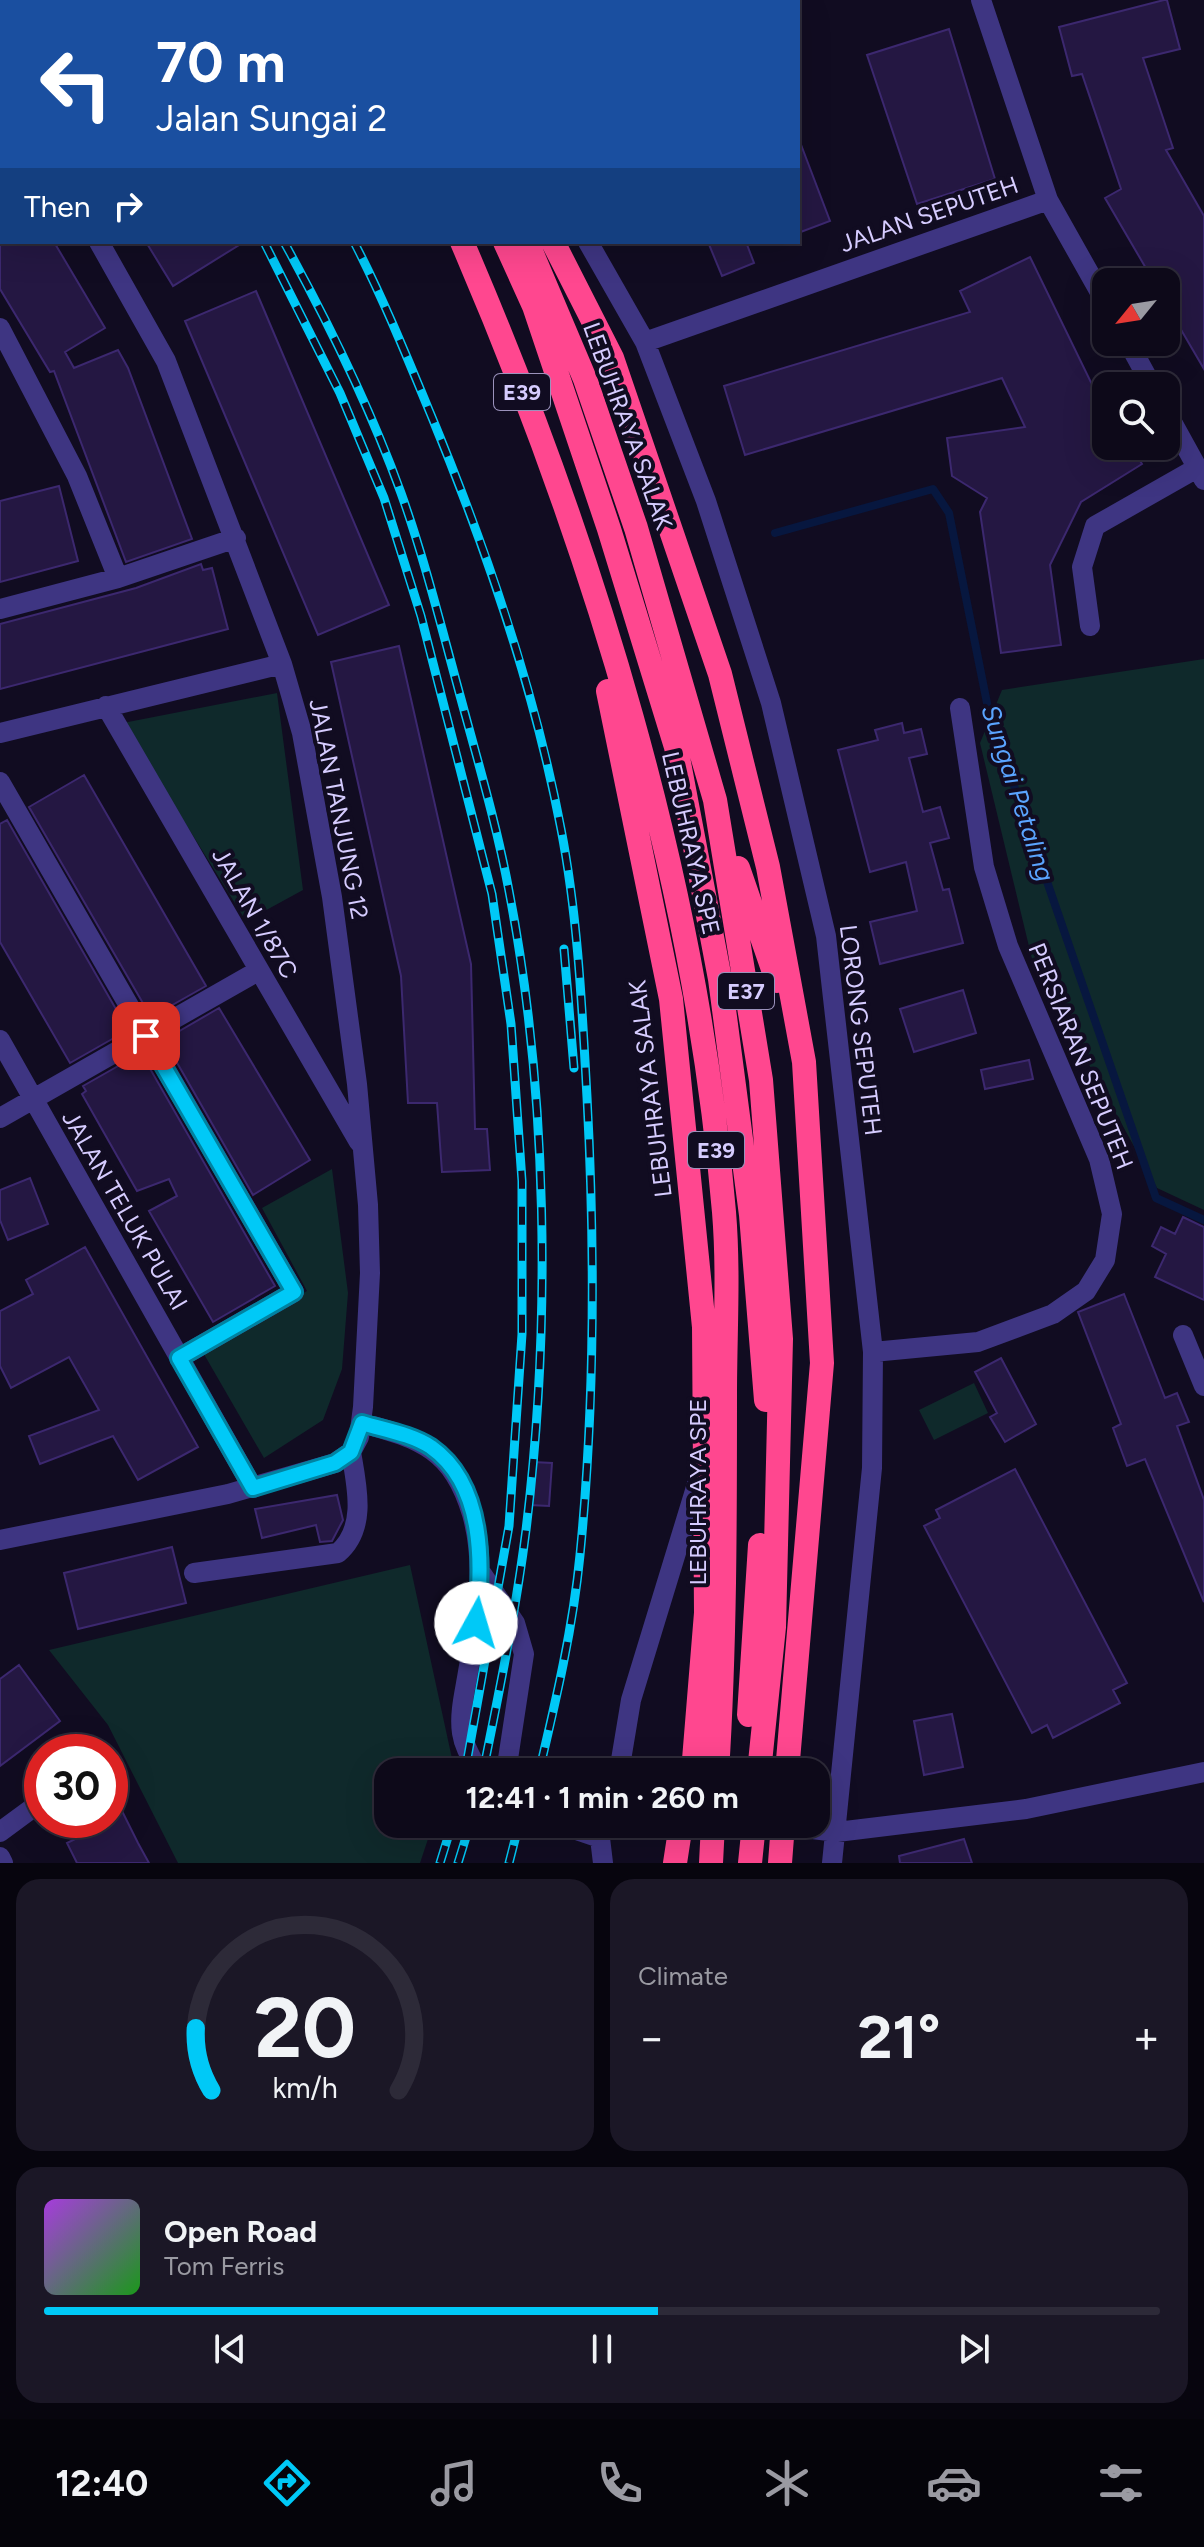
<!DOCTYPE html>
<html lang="en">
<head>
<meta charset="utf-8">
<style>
	:root { --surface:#0d0919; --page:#1b1726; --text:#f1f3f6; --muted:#9a9aa2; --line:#2d2a38; --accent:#00c9f7 }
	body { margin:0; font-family:Figtree,sans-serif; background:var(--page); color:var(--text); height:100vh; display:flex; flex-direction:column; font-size:30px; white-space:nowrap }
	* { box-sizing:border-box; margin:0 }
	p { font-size:26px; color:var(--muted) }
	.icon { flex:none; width:44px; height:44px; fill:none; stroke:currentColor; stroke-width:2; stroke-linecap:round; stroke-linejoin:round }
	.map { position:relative; height:1863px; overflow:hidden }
	.details { display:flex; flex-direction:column; gap:16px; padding:16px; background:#07050e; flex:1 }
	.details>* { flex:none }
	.top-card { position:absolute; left:0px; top:0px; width:800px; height:244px; box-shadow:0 8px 32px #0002,0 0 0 2px var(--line); background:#1a4fa0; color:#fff; overflow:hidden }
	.needle { width:52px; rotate:240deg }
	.buttons { position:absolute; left:1092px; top:268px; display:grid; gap:16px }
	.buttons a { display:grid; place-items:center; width:88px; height:88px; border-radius:16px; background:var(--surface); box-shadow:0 8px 32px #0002,0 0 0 2px var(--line); font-size:40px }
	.speed { position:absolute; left:24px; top:1734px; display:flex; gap:16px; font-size:40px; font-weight:700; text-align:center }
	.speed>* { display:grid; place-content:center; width:104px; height:104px; border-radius:50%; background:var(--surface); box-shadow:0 8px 32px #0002,0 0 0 2px var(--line); line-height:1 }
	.speed .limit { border:12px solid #d22; background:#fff; color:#111 }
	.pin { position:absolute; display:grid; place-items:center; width:68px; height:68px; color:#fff; margin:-34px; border-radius:16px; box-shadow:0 4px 12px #0006 }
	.me { position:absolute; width:88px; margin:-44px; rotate:6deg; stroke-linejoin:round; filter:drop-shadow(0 0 6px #0008) }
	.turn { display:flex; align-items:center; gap:28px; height:168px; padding:0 24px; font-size:36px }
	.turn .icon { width:104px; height:104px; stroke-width:2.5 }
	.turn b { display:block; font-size:56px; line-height:68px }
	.then { display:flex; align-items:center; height:76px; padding:0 24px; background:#0003; gap:16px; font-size:30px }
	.big { font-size:60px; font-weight:700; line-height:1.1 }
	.details .tile { flex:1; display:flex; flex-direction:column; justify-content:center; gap:12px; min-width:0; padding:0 28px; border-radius:24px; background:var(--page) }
	.details .dial { align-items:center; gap:0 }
	.dial svg { height:208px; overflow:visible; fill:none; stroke:var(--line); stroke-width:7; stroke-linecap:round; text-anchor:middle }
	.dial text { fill:var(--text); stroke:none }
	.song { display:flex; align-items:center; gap:24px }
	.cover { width:96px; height:96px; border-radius:12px; background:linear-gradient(135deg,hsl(280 70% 55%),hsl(120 70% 35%)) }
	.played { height:8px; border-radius:4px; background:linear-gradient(90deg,var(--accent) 55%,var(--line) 55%) }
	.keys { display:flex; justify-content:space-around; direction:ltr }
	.heat { display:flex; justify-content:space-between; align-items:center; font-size:44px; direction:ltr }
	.details .tiles { flex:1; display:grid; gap:16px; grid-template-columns:1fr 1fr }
	.tile:last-child { grid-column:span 2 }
	.trip { position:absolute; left:374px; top:1758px; width:456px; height:80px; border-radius:24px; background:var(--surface); box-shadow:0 8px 32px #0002,0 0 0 2px var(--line); font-weight:700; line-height:80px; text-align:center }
	.menu { display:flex; height:128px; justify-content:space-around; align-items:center; background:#05040a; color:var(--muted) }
	.menu .icon { width:56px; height:56px }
	.menu .selected { color:var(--accent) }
	.menu b { font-size:36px; color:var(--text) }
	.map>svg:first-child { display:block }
	.green { fill:#0f292b }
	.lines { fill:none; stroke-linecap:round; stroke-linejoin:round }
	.stream { stroke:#07173f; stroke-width:8 }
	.building { fill:#241742; stroke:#3c286f; stroke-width:2 }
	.minor-tunnel { stroke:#2f2942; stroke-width:20; stroke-dasharray:20 10; stroke-linecap:butt }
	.minor { stroke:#3e3582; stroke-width:20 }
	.highway { stroke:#ff478f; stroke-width:24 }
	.rail-casing { stroke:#00c9f7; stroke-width:9 }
	.rail { stroke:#110c21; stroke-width:6; stroke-dasharray:18; stroke-linecap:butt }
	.route-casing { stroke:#0083a1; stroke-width:20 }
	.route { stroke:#00c9f7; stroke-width:14 }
	.labels { text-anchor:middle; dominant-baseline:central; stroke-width:8; stroke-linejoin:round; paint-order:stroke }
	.shield { fill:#110c21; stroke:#9b92bc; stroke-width:2 }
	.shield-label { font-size:22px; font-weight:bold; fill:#d6ccff }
	.street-label { font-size:24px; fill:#d6ccff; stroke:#110c21 }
	.water-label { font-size:26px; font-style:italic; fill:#5aa4ff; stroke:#110c21 }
</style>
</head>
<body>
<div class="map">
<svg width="1204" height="1863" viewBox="0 0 1204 1863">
	<rect width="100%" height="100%" fill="#110c21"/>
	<path class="green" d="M 1204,659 L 1204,1210 L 1157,1188 L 1033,963 L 980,743 L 1002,690 Z
		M 277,693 L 303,890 L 246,921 L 123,723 Z
		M 332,1169 L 348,1293 L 342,1369 L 323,1420 L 264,1458 L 201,1349 L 307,1291 L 262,1208 Z
		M 974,1383 L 988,1413 L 934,1440 L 919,1410 Z
		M 410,1565 L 453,1763 L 450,1772 L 388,1772 L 388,1824 L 433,1824 L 420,1863 L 178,1863 L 108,1725 L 49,1650 Z"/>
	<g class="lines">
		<path class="stream" d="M 775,533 L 933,489 L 949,513 L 989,713 L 1156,1198 L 1204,1220"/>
	</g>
	<path class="building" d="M 1164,0 L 1167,0 L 1180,49 L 1143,58 L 1173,148 L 1166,150 L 1204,216 L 1204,369 L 1166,304 L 1166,282 L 1154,282 L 1105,198 L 1121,189 L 1082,74 L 1072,76 L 1059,27 Z
		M 949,29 L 995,179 L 917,204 L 867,55 Z
		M 800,142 L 830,221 L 798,233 L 798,143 Z
		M 0,242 L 54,242 L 105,328 L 65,352 L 74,368 L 118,350 L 128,368 L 192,539 L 126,562 L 54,371 L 50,372 L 0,289 Z
		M 146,242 L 244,242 L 173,286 Z
		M 708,242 L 746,242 L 754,263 L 722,276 Z
		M 1030,257 L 1100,401 L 1106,400 L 1106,446 L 1131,446 L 1142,464 L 1081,502 L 1050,565 L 1061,645 L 1001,653 L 980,512 L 987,498 L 952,476 L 947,438 L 1025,427 L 1002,378 L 745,455 L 724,386 L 970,312 L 960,291 Z
		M 256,291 L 389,605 L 318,635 L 185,321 Z
		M 59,486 L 78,561 L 0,582 L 0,501 Z
		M 201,564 L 203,570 L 212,568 L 228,629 L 0,689 L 0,624 L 136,588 Z
		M 399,646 L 471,964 L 475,1129 L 487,1129 L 490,1170 L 442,1172 L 437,1103 L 408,1103 L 401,976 L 331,662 Z
		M 902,723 L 904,733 L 921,729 L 927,754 L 909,758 L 923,812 L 940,807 L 949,838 L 930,843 L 943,890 L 949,889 L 963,943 L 880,964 L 870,922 L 917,911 L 906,862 L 870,872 L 838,750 L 878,740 L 875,730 Z
		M 84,775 L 206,986 L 151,1017 L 29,807 Z
		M 7,820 L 128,1030 L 70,1063 L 0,942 L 0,824 Z
		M 963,990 L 976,1033 L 914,1052 L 900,1009 Z
		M 219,1008 L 310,1160 L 253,1195 L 164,1040 Z
		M 141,1053 L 275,1286 L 213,1322 L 149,1211 L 177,1196 L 169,1179 L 137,1191 L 82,1094 L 86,1091 L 83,1086 Z
		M 1029,1060 L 1033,1079 L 985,1089 L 981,1070 Z
		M 30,1178 L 48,1224 L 8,1240 L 0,1220 L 0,1190 Z
		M 1183,1217 L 1204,1227 L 1204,1300 L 1155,1277 L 1166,1254 L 1152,1246 L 1161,1227 L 1175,1234 Z
		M 85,1247 L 198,1447 L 138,1480 L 113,1436 L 40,1464 L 29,1436 L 99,1410 L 69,1357 L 11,1388 L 0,1366 L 0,1311 L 33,1294 L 26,1280 Z
		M 1124,1294 L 1165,1398 L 1177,1393 L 1189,1422 L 1177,1426 L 1204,1500 L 1204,1602 L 1145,1459 L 1127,1466 L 1113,1428 L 1121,1424 L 1078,1312 Z
		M 1001,1358 L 1036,1424 L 1005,1442 L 990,1417 L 997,1413 L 975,1372 Z
		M 533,1462 L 552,1463 L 549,1506 L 529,1505 Z
		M 1015,1469 L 1127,1683 L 1113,1690 L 1120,1703 L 1053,1738 L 1047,1725 L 1032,1733 L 924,1526 L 940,1518 L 936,1510 Z
		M 337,1495 L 343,1520 L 332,1541 L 320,1542 L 316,1525 L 262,1538 L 255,1509 Z
		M 172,1547 L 186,1603 L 78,1629 L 64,1573 Z
		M 19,1665 L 60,1721 L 0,1766 L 0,1679 Z
		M 952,1714 L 963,1767 L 924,1775 L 914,1721 Z
		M 110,1787 L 138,1843 L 149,1863 L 77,1863 L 67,1843 L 110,1822 Z
		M 964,1839 L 972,1863 L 900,1863 L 899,1856 Z"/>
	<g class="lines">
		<path class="minor-tunnel" d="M 768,1824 L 812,1829"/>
		<path class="minor" d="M 422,0 L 424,2
			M 981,0 L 1048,200 L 1106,303
			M 0,77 L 2,80
			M 0,115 L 2,113
			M 588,242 L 645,342 L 706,501 L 771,703 L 826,936 L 873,1352 L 872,1468 L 832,1863
			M 0,328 L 77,476 L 118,578
			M 645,342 L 1048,200
			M 1128,342 L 1152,386
			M 1166,411 L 1204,480
			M 0,609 L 118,578 L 236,538
			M 1090,626 L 1082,567 L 1095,526 L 1197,468
			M 106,706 L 359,1142
			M 0,733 L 282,664
			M 0,782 L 294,1292 L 179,1358
			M 0,1040 L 253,1488
			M 0,1118 L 258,971
			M 1183,1335 L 1204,1386
			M 873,1352 L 978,1342 L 1053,1314 L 1086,1291 L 1105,1260 L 1112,1214 L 1099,1159 L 1008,946 L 984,867 L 960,708
			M 362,1423 C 421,1439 453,1450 472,1514 C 487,1568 477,1618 468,1672 C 465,1691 459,1713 462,1733 C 464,1747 472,1759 479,1772
			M 0,1540 L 228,1494 L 335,1463 L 351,1452 L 359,1437 L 363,1407 L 370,1273 L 368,1205 L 357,1084 L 332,897 L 302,733 L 282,664 L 166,361 L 99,242
			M 194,1573 L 338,1553 C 367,1528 357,1487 351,1452
			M 482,1574 L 515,1623 L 524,1654 L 506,1772
			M 619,1772 L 631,1700 L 701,1471
			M 559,1824 L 600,1838
			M 812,1829 L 837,1832 L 1026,1809 L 1204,1772
			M 0,1832 L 42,1801
			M 0,1857 L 3,1863
			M 603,1863 L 600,1838 L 604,1824"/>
		<path class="highway" d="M 330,0 L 331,2
			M 348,0 L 349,2
			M 408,0 L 410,2
			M 462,242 C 593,546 696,881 724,1212 C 729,1272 725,1334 725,1394 C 725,1520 725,1646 717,1772
			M 505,242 L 534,306 L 609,529 L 676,747 L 720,979 L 751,1215 L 766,1400
			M 527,242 L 585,379 L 636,528 L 715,800 L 761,1080 L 781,1339 L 774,1627 L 759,1772
			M 553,242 L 612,358 L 720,674 L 768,867 L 804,1062 L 822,1363 L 787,1772
			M 608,691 L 671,999 L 704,1327 L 706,1613 L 693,1772
			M 738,868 L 777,981
			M 749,1715 L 760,1545
			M 675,1863 L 681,1824
			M 711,1863 L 713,1824
			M 750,1863 L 754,1824
			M 780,1863 L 783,1824"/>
		<defs>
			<path id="rail" d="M 128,0 L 129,2
				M 149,0 L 150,2
				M 213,0 L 214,2
				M 264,242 L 340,393 L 384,498 L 421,616 L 492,894 L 511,1024 L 522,1181 L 522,1334 L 509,1526 L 465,1772
				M 284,242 C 328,322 370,407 401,493 C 425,560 442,630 461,699 C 478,762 497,826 509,891 C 548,1093 551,1326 526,1530 C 516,1611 499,1692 483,1772
				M 354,242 C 383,298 407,357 431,415 C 486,548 534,687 561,829 C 578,917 582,1008 587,1097 C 595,1248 595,1403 580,1555 C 573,1628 556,1700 539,1772
				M 564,949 L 574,1068
				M 440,1863 L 452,1824
				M 458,1863 L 470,1824
				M 509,1863 L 519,1824"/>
		</defs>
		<use href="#rail" class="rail-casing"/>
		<use href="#rail" class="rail"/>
	</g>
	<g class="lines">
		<defs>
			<path id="route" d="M 146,1036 L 294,1292 L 179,1358 L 253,1488 L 335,1463 L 351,1452 L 362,1423 C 385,1430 411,1434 431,1447 C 485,1485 483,1566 476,1623"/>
		</defs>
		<use href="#route" class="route-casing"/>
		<use href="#route" class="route"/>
	</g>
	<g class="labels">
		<g class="shield">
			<rect x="494" y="374" width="56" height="36" rx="6"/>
			<rect x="718" y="973" width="56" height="36" rx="6"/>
			<rect x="688" y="1132" width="56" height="36" rx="6"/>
		</g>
		<g class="shield-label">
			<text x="522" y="392">E39</text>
			<text x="746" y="991">E37</text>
			<text x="716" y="1150">E39</text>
		</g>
		<g class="street-label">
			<text transform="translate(929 214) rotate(-19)">JALAN SEPUTEH</text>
			<text transform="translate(628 426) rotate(70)">LEBUHRAYA SALAK</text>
			<text transform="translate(339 809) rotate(79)">JALAN TANJUNG 12</text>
			<text transform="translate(691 843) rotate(77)">LEBUHRAYA SPE</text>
			<text transform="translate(255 913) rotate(60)">JALAN 1/87C</text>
			<text transform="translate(861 1030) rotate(83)">LORONG SEPUTEH</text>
			<text transform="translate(1081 1056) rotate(68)">PERSIARAN SEPUTEH</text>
			<text transform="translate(650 1089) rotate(-97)">LEBUHRAYA SALAK</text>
			<text transform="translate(125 1210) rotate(60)">JALAN TELUK PULAI</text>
			<text transform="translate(697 1492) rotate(-90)">LEBUHRAYA SPE</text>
		</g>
		<g class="water-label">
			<text transform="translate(1018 793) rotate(72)">Sungai Petaling</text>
		</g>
	</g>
</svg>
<div class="buttons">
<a><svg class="needle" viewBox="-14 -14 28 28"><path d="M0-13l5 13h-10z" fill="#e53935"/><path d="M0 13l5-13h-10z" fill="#9a9aa2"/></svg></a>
<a><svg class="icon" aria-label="search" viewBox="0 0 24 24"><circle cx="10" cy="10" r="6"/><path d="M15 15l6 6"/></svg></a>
</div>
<div class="speed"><div class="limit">30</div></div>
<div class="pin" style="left:146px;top:1036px;background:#d93025"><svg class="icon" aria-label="arrive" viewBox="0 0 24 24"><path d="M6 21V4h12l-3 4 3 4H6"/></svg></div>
<svg class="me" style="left:476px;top:1623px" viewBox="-20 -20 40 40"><circle r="19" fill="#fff"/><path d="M0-13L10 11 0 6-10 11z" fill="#00c9f7"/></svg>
<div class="trip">12:41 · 1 min · 260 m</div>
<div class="top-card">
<div class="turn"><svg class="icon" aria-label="left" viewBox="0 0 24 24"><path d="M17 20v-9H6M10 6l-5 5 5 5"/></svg><div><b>70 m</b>Jalan Sungai 2</div></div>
<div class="then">Then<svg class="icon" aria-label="right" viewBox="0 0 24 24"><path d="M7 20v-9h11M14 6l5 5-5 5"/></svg></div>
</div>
</div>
<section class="details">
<div class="tiles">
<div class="tile dial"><svg viewBox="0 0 100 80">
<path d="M14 69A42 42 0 1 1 86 69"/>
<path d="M14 69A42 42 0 0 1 8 45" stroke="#00c9f7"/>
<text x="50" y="56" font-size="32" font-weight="700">20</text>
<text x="50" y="72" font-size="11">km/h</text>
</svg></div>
<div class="tile"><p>Climate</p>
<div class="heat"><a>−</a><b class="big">21°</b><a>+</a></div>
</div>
<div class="tile">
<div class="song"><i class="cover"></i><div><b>Open Road</b><p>Tom Ferris</p></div></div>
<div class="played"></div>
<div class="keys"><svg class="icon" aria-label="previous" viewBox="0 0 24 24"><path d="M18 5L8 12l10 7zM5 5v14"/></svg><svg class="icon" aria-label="pause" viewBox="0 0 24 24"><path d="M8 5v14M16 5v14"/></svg><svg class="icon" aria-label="next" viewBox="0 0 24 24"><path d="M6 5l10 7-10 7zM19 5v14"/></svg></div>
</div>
</div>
</section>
<nav class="menu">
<b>12:40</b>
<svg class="icon selected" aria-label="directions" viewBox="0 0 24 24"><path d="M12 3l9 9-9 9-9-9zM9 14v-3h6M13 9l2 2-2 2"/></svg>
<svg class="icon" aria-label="music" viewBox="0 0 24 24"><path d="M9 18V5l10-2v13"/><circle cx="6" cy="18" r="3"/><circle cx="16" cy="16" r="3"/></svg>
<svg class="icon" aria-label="phone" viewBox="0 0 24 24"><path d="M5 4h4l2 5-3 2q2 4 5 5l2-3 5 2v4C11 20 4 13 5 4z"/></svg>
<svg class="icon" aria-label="climate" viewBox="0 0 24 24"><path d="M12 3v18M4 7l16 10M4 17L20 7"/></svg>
<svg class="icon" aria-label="car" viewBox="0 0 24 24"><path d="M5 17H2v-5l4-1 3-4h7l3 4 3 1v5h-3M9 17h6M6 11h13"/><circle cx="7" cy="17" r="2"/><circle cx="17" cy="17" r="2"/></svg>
<svg class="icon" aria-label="filters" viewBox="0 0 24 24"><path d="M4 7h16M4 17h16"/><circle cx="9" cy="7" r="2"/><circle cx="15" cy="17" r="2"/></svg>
</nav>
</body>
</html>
